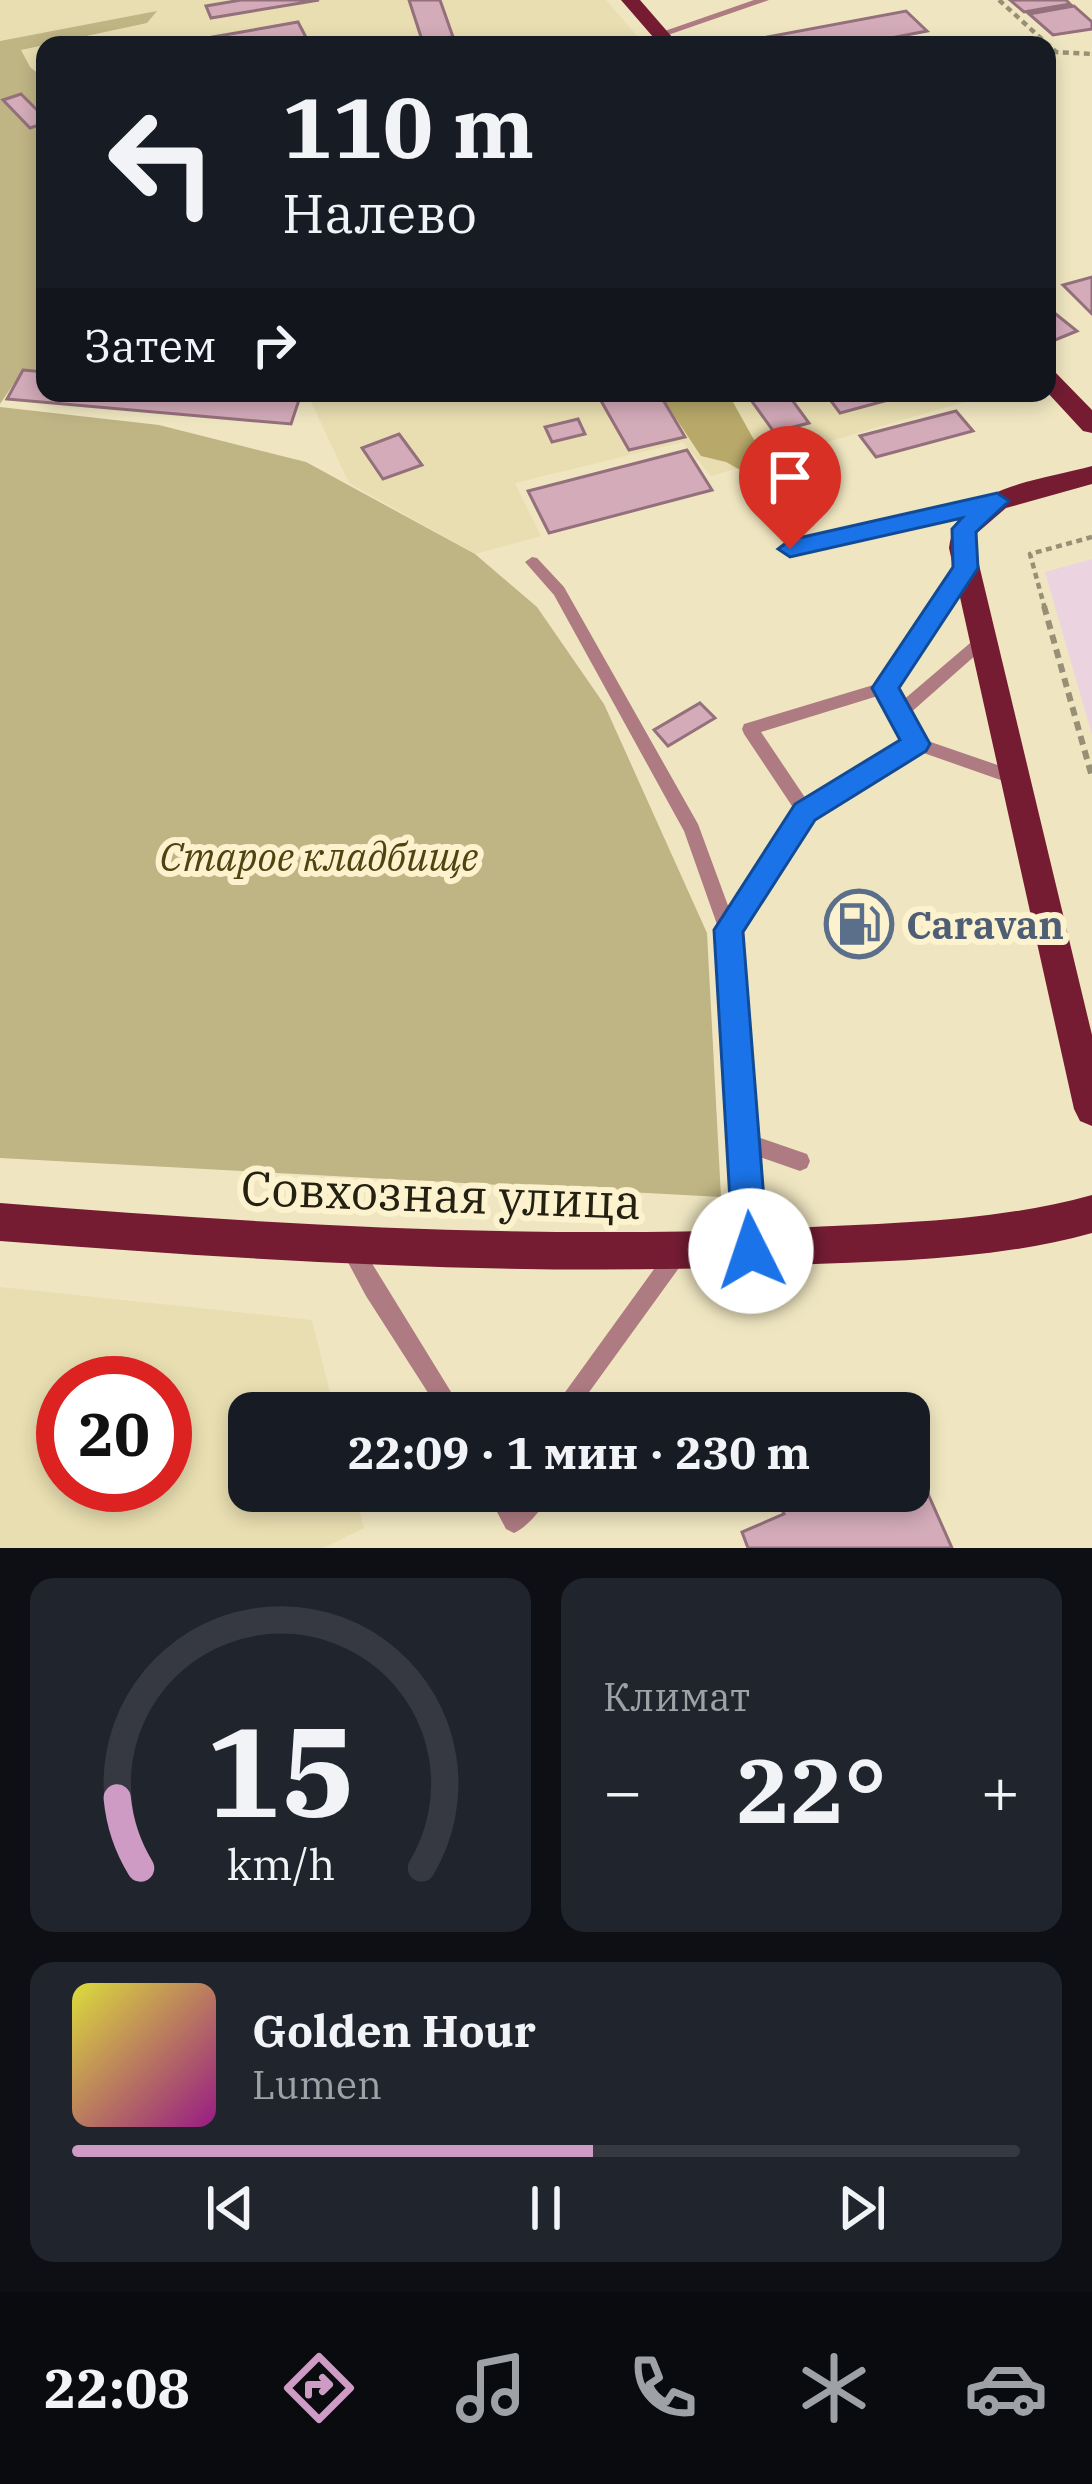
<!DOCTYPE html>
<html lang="ru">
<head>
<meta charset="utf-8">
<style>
	:root { --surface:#171b24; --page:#20242c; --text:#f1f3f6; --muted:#9ea1a6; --line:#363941; --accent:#ce9bc5 }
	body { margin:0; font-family:"IBM Plex Serif",serif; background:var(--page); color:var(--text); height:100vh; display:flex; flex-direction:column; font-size:45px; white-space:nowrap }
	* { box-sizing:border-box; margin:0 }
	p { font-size:39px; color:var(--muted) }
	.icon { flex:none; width:66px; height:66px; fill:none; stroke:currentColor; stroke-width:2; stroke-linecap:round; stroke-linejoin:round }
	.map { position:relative; height:1548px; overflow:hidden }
	.side { display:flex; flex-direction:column; gap:30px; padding:30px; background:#0d0f14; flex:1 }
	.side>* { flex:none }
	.top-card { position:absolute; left:36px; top:36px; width:1020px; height:366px; border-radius:24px; box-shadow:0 6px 18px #0003; background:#171b24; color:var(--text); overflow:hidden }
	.speed { position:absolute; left:36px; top:1356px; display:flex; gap:24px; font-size:60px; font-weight:700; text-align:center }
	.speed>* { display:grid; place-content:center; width:156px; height:156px; border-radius:50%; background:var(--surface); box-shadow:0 6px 18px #0003; line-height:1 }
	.speed .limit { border:18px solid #d22; background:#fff; color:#111 }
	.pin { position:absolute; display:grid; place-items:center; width:102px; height:102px; color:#fff; margin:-123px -51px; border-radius:50% 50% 50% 0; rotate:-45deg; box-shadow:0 0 12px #0007 }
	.pin .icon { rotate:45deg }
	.me { position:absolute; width:132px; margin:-66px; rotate:356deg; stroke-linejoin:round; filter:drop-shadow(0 0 9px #0008) }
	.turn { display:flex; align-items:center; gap:42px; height:252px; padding:0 48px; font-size:54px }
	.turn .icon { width:156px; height:156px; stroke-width:2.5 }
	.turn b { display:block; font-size:84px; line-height:102px }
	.then { display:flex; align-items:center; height:114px; padding:0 48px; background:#0003; gap:24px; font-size:45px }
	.big { font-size:90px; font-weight:700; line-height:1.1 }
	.side .card { flex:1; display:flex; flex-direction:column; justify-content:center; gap:18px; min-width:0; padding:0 42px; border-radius:24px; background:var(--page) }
	.side .dial { align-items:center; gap:0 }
	.dial svg { height:312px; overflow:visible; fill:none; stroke:var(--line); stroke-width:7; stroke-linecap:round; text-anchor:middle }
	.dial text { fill:var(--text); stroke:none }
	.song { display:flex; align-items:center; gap:36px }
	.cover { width:144px; height:144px; border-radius:18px; background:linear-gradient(135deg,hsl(60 70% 55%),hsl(310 70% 35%)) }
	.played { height:12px; border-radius:6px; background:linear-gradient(90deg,var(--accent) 55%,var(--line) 55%) }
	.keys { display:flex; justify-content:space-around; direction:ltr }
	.heat { display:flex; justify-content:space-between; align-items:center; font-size:66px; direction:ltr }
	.side .tiles { flex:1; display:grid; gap:30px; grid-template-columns:1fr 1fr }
	.card:last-child { grid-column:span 2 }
	.trip { position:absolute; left:228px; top:1392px; width:702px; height:120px; border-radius:24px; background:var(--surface); box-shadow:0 6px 18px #0003; font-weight:700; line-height:120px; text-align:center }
	.tabs { display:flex; height:192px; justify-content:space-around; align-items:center; background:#090b0e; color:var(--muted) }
	.tabs .icon { width:84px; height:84px }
	.tabs .on { color:var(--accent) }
	.tabs b { font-size:54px; color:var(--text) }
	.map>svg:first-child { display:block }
	.built { fill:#e8deb1; fill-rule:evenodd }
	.education { fill:#ebd4e0 }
	.green { fill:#bfb484 }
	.forest { fill:#b8a96a }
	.building { fill:#d3abb9; stroke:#946f7c; stroke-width:3 }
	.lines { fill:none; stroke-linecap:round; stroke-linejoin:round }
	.path-far1 { stroke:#979075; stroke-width:4.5; stroke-dasharray:6 4.5; stroke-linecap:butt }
	.path { stroke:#979075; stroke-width:6; stroke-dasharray:9 6; stroke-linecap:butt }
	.lane { fill:#ae7b82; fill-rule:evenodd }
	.primary { fill:#751c33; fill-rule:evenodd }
	.route { fill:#1a73e8; stroke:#114b97; stroke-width:3 }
	.labels { text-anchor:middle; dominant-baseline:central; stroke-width:12; stroke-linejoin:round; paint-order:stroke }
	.park-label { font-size:39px; font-style:italic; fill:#4f4411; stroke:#fcf3ce }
	.service-label { font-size:39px; font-weight:bold; fill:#4e5e75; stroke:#fcf3ce; text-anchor:start }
	.near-street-label { font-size:48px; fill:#242113; stroke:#fcf3ce }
</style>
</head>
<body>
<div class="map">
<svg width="1092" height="1548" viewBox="0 0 1092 1548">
	<rect width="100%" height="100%" fill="#efe6c1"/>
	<path class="built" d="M 0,0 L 606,0 L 645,45 L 45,45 L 45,117 L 0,70 Z
		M 307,393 L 995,393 L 711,476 L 683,442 L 515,483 L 541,536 L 475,554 L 349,483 Z
		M 0,1287 L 312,1320 L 335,1413 L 249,1413 L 249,1491 L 355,1491 L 364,1528 L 323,1548 L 0,1548 ZM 165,1383 L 165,1485 L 63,1485 L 63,1383 Z"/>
	<path class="education" d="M 1092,559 L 1092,735 L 1045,572 Z"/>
	<path class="green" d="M 157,11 L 147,23 L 21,50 L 30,67 L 45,79 L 45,324 L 39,371 L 23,370 L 0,404 L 0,41 Z
		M 0,407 L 159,425 L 306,462 L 475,554 L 537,607 L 604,704 L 707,933 L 721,1197 L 0,1158 Z"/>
	<path class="forest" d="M 659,393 L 728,393 L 754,440 L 774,432 L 824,453 L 818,468 L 744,472 L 726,462 L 701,456 Z"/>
	<path class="building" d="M 241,0 L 319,0 L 211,18 L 206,6 Z
		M 409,0 L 440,0 L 453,37 L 422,40 Z
		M 1010,0 L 1066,0 L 1070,4 L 1024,12 Z
		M 1074,6 L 1092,22 L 1092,29 L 1053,35 L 1029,14 Z
		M 906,11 L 927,31 L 855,45 L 724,45 Z
		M 298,22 L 310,45 L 217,45 L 213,37 Z
		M 21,94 L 45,118 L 45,123 L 30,128 L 3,100 Z
		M 1092,277 L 1092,314 L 1063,285 Z
		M 1047,307 L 1077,331 L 1050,342 Z
		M 23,370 L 45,372 L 45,393 L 301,394 L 291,424 L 7,399 Z
		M 617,393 L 659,393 L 685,437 L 629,450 L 600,399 Z
		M 746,393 L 787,393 L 809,423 L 774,432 Z
		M 825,393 L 914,393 L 840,413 Z
		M 956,411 L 973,431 L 876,457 L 860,436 Z
		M 578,419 L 585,434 L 552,442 L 545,427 Z
		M 399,434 L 422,465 L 383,479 L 362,448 Z
		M 687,450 L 712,490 L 549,533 L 528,491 Z
		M 700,703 L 715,718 L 668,746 L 654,730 Z
		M 909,1451 L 952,1548 L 748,1548 L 742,1532 L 784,1514 L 775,1491 L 909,1491 Z"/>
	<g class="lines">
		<path class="path-far1" d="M 999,0 L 1056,52 L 1092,54
			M 1045,609 L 1030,554 L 1092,537"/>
		<path class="path" d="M 1044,606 L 1092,777"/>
		<path class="lane" d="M 754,0 L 769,0 L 665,36 L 656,34 Z
			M 990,498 L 995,499 L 997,503 L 995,507 L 790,554 L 783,549 L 790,544 Z
			M 532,557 L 537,558 L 564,587 L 698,824 L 730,911 L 796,812 L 744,734 L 742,729 L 744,724 L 880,683 L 960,564 L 965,563 L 972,568 L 893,688 L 901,702 L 976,638 L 986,638 L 989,642 L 986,646 L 908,715 L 922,739 L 1018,772 L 1020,777 L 1018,782 L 1012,784 L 918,751 L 811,817 L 737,931 L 752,1135 L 807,1154 L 810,1161 L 807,1168 L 800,1171 L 754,1155 L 761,1251 L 758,1258 L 751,1261 L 744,1258 L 741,1251 L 719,930 L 684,831 L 554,595 L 525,562 ZM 881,695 L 906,742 L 808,802 L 761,732 Z
			M 350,1236 L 357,1239 L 464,1413 L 441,1413 L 366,1296 L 343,1253 L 340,1246 L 343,1239 Z
			M 677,1244 L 684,1247 L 687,1254 L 684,1261 L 574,1413 L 550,1413 L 670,1247 Z
			M 486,1491 L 510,1491 L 516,1502 L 525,1491 L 551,1491 C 545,1506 529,1526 514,1533 L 506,1529 Z"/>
		<path class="primary" d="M 621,0 L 640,0 L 679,45 L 660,45 Z
			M 1047,369 L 1055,372 L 1092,410 L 1092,433 L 1083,431 L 1047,392 Z
			M 1092,466 L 1092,484 L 1006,508 L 977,533 L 975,548 L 1092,1035 L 1092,1126 L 1080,1121 L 1074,1109 L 949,548 C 956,486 1043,480 1092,466 Z
			M 1092,1195 L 1092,1233 C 994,1260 894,1261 793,1265 C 530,1278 263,1261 0,1241 L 0,1203 C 263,1224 530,1240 793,1228 C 894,1223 994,1222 1092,1195 Z"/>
	</g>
	<path class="route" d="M 997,493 L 1009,501 L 976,532 L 978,568 L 899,688 L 930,744 L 926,751 L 815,820 L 743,932 L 768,1251 L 763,1263 L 751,1268 L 739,1263 L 733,1251 L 714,930 L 795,804 L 900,740 L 872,688 L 953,567 L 952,529 L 962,518 L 790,557 L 778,549 L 790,540 Z"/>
	<defs>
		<symbol id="fuel-ring" viewBox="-11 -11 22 22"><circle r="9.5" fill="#fcf3ce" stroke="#5c6f8a" stroke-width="1.5"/><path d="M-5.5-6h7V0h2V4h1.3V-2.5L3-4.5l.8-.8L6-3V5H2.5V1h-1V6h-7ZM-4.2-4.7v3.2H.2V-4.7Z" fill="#5c6f8a"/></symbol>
	</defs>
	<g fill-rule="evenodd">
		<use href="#fuel-ring" x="821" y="886" width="76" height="76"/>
	</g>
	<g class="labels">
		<g class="park-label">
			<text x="319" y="856">Старое кладбище</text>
		</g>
		<g class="service-label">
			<text x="906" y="924">Caravan</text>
		</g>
		<g class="near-street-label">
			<text transform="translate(441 1194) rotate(2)">Совхозная улица</text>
		</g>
	</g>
</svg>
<div class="speed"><div class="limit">20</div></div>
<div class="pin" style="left:790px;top:549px;background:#d93025"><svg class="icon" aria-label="arrive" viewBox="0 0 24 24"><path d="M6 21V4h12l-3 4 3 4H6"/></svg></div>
<svg class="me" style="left:751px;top:1251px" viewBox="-20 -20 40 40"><circle r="19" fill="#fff"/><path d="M0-13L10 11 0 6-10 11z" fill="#1a73e8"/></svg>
<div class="trip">22:09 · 1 мин · 230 m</div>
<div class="top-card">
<div class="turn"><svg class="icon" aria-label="left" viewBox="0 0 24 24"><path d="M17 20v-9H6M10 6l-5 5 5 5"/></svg><div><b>110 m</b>Налево</div></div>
<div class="then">Затем<svg class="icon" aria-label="right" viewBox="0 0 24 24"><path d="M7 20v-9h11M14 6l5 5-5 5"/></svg></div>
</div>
</div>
<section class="side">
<div class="tiles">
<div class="card dial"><svg viewBox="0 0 100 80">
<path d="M14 69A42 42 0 1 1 86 69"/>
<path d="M14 69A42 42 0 0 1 8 51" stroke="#ce9bc5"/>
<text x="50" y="56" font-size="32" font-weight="700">15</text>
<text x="50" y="72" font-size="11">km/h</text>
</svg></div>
<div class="card"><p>Климат</p>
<div class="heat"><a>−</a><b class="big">22°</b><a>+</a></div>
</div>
<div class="card">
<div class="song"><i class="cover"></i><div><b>Golden Hour</b><p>Lumen</p></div></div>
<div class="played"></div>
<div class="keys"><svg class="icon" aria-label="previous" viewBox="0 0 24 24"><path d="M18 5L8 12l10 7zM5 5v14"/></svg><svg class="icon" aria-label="pause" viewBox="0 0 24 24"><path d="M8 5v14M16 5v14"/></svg><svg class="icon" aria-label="next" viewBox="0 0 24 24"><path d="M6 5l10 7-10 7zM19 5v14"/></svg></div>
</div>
</div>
</section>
<nav class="tabs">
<b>22:08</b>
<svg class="icon on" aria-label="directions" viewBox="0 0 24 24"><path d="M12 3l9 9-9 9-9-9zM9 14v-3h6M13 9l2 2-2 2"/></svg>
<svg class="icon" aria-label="music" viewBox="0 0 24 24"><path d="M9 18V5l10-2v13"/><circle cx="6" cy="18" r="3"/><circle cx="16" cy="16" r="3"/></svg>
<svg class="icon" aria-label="phone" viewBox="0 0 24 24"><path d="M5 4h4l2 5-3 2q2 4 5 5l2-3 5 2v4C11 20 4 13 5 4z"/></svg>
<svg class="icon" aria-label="climate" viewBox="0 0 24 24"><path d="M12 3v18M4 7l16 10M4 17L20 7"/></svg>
<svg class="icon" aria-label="car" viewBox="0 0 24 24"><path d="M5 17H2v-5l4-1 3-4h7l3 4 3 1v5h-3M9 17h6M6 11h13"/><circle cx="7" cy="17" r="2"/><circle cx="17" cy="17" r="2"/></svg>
</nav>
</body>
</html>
